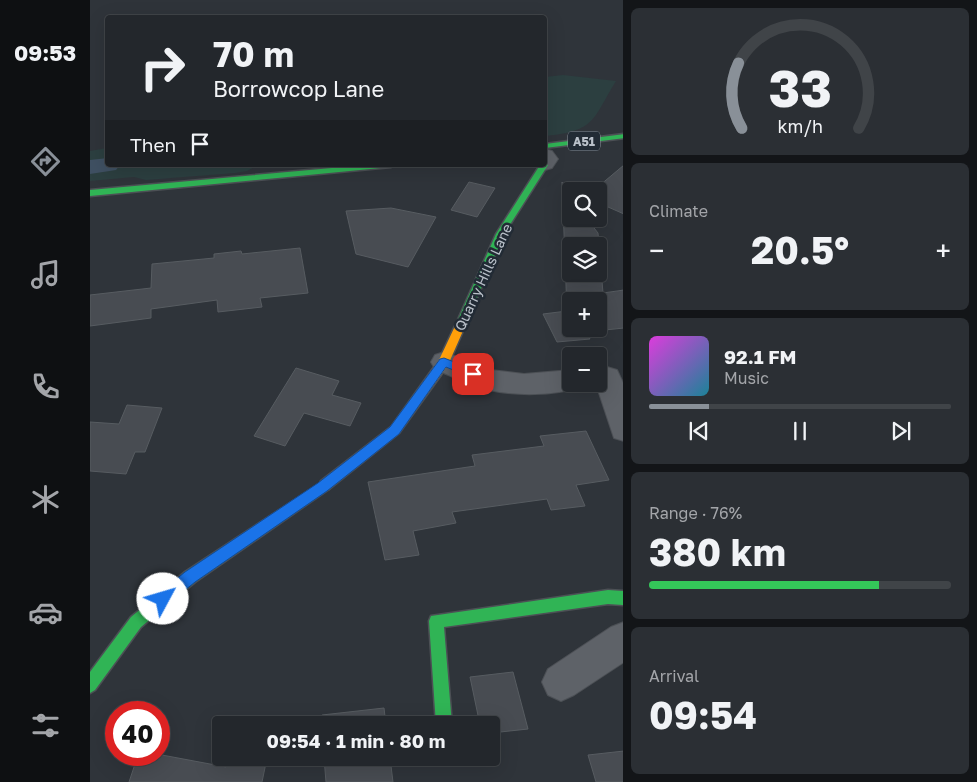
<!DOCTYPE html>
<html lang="en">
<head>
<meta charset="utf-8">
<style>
	:root { --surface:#23272c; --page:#2b2f34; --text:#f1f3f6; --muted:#a3a5a9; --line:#404448; --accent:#899098 }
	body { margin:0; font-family:"Golos Text",sans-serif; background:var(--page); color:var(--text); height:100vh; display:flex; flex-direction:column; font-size:19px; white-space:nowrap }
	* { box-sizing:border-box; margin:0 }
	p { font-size:16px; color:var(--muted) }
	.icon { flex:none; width:28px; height:28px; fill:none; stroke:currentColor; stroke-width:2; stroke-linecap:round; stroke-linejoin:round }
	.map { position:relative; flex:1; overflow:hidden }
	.sheet { display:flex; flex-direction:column; gap:8px; padding:8px; background:#131518; width:354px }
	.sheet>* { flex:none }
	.hud { position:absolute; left:15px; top:15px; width:442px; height:152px; border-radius:5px; box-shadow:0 5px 20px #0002,0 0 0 1px var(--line); background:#23272c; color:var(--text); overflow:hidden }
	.tools { position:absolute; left:472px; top:182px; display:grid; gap:10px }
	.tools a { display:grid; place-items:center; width:45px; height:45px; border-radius:5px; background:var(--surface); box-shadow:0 5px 20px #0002,0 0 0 1px var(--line); font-size:25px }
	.speed { position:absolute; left:15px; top:701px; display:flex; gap:10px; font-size:25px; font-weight:700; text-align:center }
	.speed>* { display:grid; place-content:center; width:65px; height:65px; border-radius:50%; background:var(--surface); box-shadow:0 5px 20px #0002,0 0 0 1px var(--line); line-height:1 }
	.speed .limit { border:8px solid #d22; background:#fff; color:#111 }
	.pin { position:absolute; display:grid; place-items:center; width:42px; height:42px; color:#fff; margin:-21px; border-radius:10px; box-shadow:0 2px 8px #0006 }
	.me { position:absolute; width:55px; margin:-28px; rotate:51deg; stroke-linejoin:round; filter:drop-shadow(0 0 4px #0008) }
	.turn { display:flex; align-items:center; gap:18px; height:105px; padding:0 25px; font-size:22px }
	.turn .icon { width:65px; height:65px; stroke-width:2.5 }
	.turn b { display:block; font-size:35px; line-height:42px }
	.then { display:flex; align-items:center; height:48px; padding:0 25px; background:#0003; gap:10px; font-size:19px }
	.big { font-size:38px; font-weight:700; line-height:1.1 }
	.sheet .tile { flex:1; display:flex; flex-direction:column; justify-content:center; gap:8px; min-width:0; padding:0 18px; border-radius:8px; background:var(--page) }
	.sheet .dial { align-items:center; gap:0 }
	.dial svg { height:130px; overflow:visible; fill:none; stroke:var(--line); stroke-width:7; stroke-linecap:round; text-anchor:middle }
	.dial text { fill:var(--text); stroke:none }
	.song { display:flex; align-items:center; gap:15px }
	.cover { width:60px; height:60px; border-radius:8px; background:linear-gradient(135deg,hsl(300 70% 55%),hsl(190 70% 35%)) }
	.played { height:5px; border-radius:2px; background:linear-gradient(90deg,var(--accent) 20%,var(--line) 20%) }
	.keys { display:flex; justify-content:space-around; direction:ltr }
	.heat { display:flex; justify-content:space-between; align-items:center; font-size:28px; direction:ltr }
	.charge { height:8px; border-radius:4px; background:linear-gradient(90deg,#34c759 76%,var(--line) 0) }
	.trip { position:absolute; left:122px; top:716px; width:288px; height:50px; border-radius:5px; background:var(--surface); box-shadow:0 5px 20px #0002,0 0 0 1px var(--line); font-weight:700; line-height:50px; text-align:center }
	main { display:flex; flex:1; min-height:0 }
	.dock { display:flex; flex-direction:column; width:90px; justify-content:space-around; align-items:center; background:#0e1012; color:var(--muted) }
	.dock .icon { width:35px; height:35px }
	.dock .on { color:var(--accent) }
	.dock b { font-size:22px; color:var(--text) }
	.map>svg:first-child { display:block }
	.green { fill:#2c3f40 }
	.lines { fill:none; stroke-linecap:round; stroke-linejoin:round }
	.canal { fill:#3f5062; fill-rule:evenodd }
	.building { fill:#484c52; stroke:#575c61; fill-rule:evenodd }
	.street-casing { stroke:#4c5055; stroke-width:2 }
	.fast-casing { stroke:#4c5055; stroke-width:3 }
	.slow-casing { stroke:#4c5055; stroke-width:3 }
	.street { fill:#5e6268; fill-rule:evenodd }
	.fast { fill:#30b455; fill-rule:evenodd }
	.slow { fill:#ff9f0a; fill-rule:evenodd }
	.route { fill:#1a73e8; stroke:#114b97 }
	.labels { text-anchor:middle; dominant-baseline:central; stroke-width:5; stroke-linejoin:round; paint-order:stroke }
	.shield { fill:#222b35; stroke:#8c949d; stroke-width:1 }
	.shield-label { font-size:12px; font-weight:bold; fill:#bac1ca }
	.street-label { font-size:14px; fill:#bac1ca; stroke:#222b35 }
</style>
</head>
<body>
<main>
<nav class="dock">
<b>09:53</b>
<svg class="icon on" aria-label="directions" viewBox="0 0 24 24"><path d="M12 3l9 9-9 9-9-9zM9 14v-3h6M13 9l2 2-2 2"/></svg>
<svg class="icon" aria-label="music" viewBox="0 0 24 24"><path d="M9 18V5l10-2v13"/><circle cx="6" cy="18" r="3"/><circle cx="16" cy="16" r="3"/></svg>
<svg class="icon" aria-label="phone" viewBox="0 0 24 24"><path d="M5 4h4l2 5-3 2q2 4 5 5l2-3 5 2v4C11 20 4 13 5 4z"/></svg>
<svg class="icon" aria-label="climate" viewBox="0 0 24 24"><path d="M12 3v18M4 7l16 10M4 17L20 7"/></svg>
<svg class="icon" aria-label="car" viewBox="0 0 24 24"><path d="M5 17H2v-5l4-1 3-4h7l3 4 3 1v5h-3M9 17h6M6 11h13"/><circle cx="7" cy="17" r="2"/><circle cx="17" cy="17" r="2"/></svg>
<svg class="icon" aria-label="filters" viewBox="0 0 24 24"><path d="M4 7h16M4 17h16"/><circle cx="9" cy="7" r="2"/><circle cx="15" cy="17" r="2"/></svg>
</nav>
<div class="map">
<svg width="534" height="782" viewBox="0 0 534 782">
	<rect width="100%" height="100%" fill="#2f343a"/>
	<path class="green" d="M 473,75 L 526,81 C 502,120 506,131 455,136 L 455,77 Z
		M 17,148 L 18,165 L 168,165 L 157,171 L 145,173 L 56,180 L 44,177 L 0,181 L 0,151 Z"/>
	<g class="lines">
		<path class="canal" d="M 18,158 L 18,165 L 30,165 L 26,170 L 0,174 L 0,160 Z"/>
	</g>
	<path class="building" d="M 534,165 L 534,214 L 509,203 L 509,191 L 503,191 Z
		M 379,182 L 405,188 L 387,217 L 361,210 Z
		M 472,182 L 481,196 L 481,219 L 497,219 L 508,233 L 513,293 L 534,290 L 534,328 L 496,332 L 500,339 L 467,342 L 453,314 L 477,311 ZM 481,246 L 509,246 L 509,274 L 481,274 ZM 481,301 L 509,301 L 509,329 L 481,329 Z
		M 301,208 L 346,217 L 318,267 L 266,254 L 256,211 Z
		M 210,248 L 218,293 L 170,298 L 172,307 L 128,312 L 127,300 L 61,309 L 61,318 L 0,326 L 0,295 L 61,288 L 62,264 L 124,258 L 124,254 L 151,251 L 152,254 Z
		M 206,368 L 249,381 L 242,395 L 271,403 L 260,426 L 214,413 L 195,446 L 164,436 Z
		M 37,405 L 72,408 L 55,452 L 45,452 L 36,474 L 0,471 L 0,422 L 29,424 Z
		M 496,431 L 519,480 L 486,485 L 495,506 L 461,510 L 457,499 L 362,512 L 366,523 L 323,531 L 329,555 L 295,560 L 278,482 L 385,466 L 382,455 L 454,446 L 450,436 Z
		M 423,672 L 438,729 L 401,733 L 401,725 L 390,725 L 380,677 Z
		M 294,708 L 296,725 L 232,725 L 232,715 Z
		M 534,751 L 534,782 L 506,782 L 498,755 Z
		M 48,755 L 72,755 L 136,767 L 138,758 L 177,758 L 172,782 L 39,782 Z
		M 234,758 L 300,758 L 303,782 L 236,782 Z"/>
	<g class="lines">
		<defs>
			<path id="street" d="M 455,149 L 462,151 L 468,159 L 462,168 L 455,170 L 448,168 L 446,165 L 455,165 Z
				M 354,352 L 401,370 L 434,374 L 481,370 L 481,384 L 492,384 L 491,387 C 462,396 427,396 399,390 C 380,387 362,376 345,369 L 341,362 L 345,355 Z
				M 517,367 L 527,370 L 534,385 L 534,441 L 524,438 L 506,384 L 509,384 L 509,370 Z
				M 534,622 L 534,662 L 484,695 L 471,701 L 458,695 L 452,682 L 458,669 L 521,627 Z"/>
			<path id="fast" d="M 534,134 L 534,138 L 455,148 L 455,144 Z
				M 455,163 L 458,165 L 414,234 L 376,324 L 375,327 L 367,327 L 366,324 L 406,234 L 450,165 L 455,165 Z
				M 275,165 L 305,165 L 301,167 L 0,196 L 0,190 Z
				M 235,480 L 239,481 L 241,485 L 239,489 L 105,582 L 51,627 L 5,690 L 0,693 L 0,672 L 41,617 L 95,572 Z
				M 518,590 L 534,591 L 534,605 L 518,604 L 354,627 L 362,725 L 346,725 L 339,621 L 341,616 Z"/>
			<path id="slow" d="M 371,320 L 376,324 L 358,365 L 309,433 L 239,489 L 235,490 L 231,489 L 229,485 L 231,481 L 301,427 L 349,360 L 366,324 Z"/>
		</defs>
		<use href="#street" class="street-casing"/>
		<use href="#fast" class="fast-casing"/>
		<use href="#slow" class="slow-casing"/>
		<use href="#street" class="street"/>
		<use href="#fast" class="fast"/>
		<use href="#slow" class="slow"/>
	</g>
	<path class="route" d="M 354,358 L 387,371 L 389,374 L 383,378 L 356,367 L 309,434 L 237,491 L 105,582 L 78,604 L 73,606 L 68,604 L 66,599 L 68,594 L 95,572 L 228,483 L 300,427 L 350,359 Z"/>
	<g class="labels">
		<rect class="shield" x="478" y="131.5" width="32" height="19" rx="4"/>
		<g class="shield-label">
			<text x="494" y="141">A51</text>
		</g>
		<g class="street-label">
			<text transform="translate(393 277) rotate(-65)">Quarry Hills Lane</text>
		</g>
	</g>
</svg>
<div class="tools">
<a><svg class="icon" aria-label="search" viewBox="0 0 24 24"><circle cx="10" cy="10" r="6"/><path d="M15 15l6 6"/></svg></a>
<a><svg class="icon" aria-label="layers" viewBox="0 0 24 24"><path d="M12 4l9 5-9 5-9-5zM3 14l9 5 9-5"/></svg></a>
<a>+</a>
<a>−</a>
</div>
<div class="speed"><div class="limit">40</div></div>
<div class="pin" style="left:383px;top:374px;background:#d93025"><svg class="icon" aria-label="arrive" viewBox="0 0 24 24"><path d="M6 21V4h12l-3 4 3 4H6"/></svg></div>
<svg class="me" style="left:73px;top:599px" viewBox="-20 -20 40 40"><circle r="19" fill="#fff"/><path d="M0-13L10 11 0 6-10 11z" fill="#1a73e8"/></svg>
<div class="trip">09:54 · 1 min · 80 m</div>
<div class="hud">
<div class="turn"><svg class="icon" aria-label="right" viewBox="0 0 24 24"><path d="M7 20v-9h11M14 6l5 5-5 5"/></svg><div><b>70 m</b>Borrowcop Lane</div></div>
<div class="then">Then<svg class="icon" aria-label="arrive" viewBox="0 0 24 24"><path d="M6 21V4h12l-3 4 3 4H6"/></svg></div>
</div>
</div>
<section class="sheet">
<div class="tile dial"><svg viewBox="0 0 100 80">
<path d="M14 69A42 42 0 1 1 86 69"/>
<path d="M14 69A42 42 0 0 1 12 29" stroke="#899098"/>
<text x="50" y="56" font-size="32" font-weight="700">33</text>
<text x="50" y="72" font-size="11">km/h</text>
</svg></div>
<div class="tile"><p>Climate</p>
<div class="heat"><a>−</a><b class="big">20.5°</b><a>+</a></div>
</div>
<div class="tile">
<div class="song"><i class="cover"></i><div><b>92.1 FM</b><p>Music</p></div></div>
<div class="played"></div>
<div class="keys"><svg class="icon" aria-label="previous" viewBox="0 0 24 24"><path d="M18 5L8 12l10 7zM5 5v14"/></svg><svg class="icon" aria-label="pause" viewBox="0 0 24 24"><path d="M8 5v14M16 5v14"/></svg><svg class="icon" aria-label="next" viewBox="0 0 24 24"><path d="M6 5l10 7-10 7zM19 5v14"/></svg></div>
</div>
<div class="tile"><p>Range · 76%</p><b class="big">380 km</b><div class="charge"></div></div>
<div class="tile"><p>Arrival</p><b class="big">09:54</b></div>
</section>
</main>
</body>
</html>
